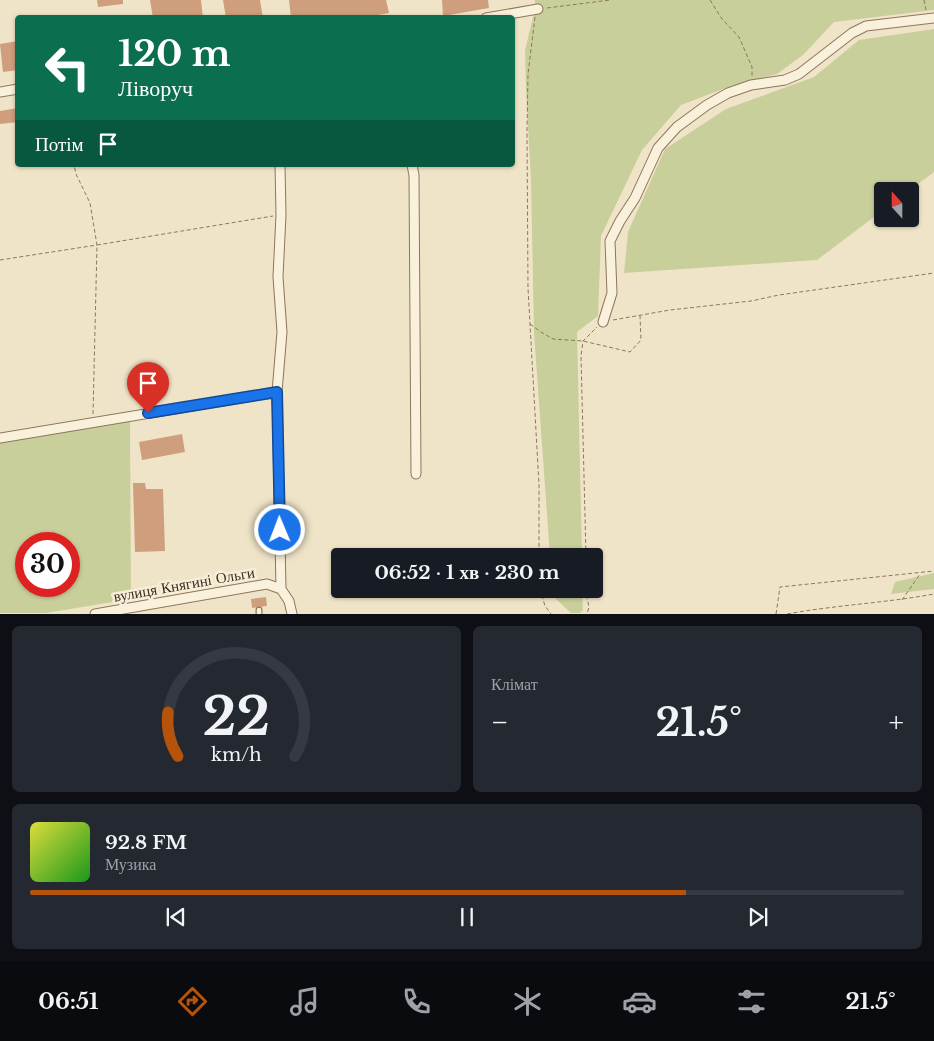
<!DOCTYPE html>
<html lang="uk">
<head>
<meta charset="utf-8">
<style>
	:root { --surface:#171b24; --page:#242831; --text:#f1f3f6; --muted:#9ea1a6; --line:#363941; --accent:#b45309 }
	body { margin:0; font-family:"Libre Baskerville",serif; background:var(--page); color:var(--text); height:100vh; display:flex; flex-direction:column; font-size:19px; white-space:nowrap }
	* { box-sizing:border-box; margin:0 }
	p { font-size:16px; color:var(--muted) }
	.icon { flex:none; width:28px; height:28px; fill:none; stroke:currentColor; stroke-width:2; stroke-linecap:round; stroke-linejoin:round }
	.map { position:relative; height:614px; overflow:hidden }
	.panel { display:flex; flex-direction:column; gap:12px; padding:12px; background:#0d0f14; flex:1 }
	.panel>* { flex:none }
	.top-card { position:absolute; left:15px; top:15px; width:500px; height:152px; border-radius:5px; box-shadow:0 1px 4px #0004; background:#0b6e4f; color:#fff; overflow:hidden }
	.needle { width:32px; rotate:339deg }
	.controls { position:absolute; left:874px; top:182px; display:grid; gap:10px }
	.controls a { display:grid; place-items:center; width:45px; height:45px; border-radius:5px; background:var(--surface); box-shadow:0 1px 4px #0004; font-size:25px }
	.speed { position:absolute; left:15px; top:532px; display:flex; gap:10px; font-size:25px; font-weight:700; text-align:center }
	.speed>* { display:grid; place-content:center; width:65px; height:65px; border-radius:50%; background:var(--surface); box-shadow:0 1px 4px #0004; line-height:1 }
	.speed .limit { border:8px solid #d22; background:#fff; color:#111 }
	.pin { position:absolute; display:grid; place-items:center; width:42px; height:42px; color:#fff; margin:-51px -21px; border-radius:50% 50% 50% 0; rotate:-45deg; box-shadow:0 0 5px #0007 }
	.pin .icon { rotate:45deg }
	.me { position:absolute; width:55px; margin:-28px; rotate:359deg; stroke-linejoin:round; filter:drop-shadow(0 0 4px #0008) }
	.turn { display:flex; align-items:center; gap:18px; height:105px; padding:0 20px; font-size:22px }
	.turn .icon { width:65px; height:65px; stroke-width:2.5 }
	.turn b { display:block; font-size:35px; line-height:42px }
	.then { display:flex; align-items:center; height:48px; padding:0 20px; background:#0003; gap:10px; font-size:19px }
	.big { font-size:38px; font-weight:700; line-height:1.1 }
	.panel .widget { flex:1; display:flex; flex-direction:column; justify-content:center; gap:8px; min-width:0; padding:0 18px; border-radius:8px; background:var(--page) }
	.panel .dial { align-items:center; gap:0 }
	.dial svg { height:130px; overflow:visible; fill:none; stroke:var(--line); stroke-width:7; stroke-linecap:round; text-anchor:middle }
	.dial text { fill:var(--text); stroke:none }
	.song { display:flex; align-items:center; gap:15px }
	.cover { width:60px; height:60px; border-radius:8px; background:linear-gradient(135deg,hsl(60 70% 55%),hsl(120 70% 35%)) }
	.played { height:5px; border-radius:2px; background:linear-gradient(90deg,var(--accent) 75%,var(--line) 75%) }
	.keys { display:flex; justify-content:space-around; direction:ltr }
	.heat { display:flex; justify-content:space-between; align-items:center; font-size:28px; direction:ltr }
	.panel .tiles { flex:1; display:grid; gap:12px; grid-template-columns:1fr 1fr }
	.widget:last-child { grid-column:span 2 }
	.trip { position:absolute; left:331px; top:548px; width:272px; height:50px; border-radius:5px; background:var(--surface); box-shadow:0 1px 4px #0004; font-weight:700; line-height:50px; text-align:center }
	.tabs { display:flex; height:80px; justify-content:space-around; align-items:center; background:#090b0e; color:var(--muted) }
	.tabs .icon { width:35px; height:35px }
	.tabs .current { color:var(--accent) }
	.tabs b { font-size:22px; color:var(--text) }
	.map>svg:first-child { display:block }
	.green { fill:#c9cf9b; fill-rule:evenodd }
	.building { fill:#cf9f7d }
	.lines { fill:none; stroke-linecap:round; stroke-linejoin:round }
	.service-casing { stroke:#8d765c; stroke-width:7 }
	.minor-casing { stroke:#8d765c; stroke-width:11 }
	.path { stroke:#8d765c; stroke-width:1; stroke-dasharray:4 2.5; stroke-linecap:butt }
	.service { stroke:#faf1dc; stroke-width:4.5 }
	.minor { stroke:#faf1dc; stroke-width:9 }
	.route-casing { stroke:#114b97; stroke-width:12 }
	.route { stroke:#1a73e8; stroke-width:9 }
	.labels { text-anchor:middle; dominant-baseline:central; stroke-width:5; stroke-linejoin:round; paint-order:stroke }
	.street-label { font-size:15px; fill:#3d2e20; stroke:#f7eed8 }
</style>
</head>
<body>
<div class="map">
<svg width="934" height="614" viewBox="0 0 934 614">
	<rect width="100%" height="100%" fill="#f0e4c8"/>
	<path class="green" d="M 535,0 L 934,0 L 934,10 L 834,22 L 803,55 L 777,74 L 731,86 L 681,105 L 642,150 L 601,236 L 598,316 L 577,332 L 582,556 L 550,556 L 534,333 L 531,180 L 526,91 L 525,50 L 535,9 Z
		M 934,29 L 934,172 L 909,191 L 882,191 L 882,211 L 817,260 L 624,273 L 628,232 L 665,149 L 726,109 L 814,77 L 859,40 Z
		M 130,421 L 131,599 L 46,613 L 0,613 L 0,442 ZM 26,544 L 69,544 L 69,586 L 26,586 Z
		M 934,573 L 934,589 L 891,594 L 895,582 Z
		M 553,589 L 582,589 L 583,610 L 580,613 L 571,613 L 554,597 Z"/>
	<path class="building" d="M 97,0 L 123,0 L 123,4 L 98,7 Z
		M 150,0 L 201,0 L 203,18 L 186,18 L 185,15 L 171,18 L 153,18 Z
		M 223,0 L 260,0 L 263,18 L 226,18 Z
		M 289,0 L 386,0 L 389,13 L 361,18 L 291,18 Z
		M 442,0 L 488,0 L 489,8 L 443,16 Z
		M 18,41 L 18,70 L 3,72 L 0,44 Z
		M 18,108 L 18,122 L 0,124 L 0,111 Z
		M 182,434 L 185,452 L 142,460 L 139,442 Z
		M 133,483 L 145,483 L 146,489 L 163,489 L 165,551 L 135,552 Z
		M 266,597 L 267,606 L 252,608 L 251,599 Z"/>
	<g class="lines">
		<defs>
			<path id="service" d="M 259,610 L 259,614"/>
			<path id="minor" d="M 486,18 L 538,9
				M 0,92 L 18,89
				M 280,165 L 281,215 L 278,277 L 282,332 L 277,392 L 281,589
				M 412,165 L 414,175 L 416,474
				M 603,322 L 612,293 L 610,241 L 620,221 L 635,198 L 658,148 L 677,127 L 707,105 L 728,93 L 751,85 L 785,80 L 799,74 L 852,33 L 866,26 L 934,18
				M 0,438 L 277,392
				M 95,614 L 267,584 L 281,589 L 289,601 L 292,614"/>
		</defs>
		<use href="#service" class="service-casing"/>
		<use href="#minor" class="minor-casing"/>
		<path class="path" d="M 710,0 L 722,19 L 739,37 L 752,67 L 752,77
			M 924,0 L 926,10
			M 547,8 L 610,0
			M 535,17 L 528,74 L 527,132 L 528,288 L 539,485 L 539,556
			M 0,260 L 97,245 L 90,203 L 76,174 L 74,165
			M 613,320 L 670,310 L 751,301 L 779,295 L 934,273
			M 530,324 L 541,332 L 553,339 L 583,341 L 630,352 L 641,340 L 640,316
			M 93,414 L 97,245 L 273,216
			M 586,556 L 581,356 L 583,341 L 597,327
			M 540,589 L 545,606 L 551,614
			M 585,589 L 589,607 L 587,614
			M 902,600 L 920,574
			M 776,614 L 780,587 L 934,571
			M 787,614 C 836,605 885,603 934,594"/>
		<use href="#service" class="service"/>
		<use href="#minor" class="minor"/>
	</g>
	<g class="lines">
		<defs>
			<path id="route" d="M 148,413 L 277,392 L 280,530"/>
		</defs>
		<use href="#route" class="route-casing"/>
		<use href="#route" class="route"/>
	</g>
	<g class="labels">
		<g class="street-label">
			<text transform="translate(184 584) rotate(-10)">вулиця Княгині Ольги</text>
		</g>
	</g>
</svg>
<div class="controls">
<a><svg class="needle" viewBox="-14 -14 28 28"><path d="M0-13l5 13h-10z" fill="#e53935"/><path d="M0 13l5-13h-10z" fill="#9ea1a6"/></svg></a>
</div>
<div class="speed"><div class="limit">30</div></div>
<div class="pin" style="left:148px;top:413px;background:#d93025"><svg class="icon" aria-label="arrive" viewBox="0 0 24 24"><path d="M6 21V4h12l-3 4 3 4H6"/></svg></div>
<svg class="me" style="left:280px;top:530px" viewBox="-20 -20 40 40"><circle r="17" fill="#1a73e8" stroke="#fff" stroke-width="3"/><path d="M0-11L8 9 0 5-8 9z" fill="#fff"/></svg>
<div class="trip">06:52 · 1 хв · 230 m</div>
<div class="top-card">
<div class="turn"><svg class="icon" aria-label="left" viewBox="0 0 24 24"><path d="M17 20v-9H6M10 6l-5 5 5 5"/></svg><div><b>120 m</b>Ліворуч</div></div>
<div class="then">Потім<svg class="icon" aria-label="arrive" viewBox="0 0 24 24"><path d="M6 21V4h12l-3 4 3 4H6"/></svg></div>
</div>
</div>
<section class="panel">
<div class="tiles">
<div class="widget dial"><svg viewBox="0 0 100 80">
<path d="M14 69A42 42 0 1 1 86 69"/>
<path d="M14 69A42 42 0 0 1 8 42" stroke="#b45309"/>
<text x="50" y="56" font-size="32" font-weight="700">22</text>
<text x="50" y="72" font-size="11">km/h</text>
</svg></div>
<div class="widget"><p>Клімат</p>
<div class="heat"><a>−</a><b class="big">21.5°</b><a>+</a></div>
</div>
<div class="widget">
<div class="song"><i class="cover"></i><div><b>92.8 FM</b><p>Музика</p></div></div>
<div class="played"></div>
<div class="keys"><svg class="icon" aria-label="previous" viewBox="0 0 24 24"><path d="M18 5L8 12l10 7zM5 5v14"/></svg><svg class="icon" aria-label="pause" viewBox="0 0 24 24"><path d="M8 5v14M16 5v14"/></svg><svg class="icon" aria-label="next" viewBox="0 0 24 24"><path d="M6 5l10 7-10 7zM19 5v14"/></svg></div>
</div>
</div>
</section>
<nav class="tabs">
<b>06:51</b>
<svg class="icon current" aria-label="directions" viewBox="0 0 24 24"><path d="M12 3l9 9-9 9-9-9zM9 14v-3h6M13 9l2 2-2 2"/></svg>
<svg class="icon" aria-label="music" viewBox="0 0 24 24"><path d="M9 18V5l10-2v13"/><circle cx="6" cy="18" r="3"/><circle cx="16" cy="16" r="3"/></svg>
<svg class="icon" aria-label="phone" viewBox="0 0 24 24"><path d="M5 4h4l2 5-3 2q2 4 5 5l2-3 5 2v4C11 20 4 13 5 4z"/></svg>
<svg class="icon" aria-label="climate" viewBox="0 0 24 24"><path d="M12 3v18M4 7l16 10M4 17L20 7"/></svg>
<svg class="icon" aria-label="car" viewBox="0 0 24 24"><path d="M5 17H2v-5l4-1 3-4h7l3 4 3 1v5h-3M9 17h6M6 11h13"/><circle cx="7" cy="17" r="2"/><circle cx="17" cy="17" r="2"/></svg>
<svg class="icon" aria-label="filters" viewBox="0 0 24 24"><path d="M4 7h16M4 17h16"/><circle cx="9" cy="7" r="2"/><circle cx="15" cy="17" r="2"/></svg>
<b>21.5°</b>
</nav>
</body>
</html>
